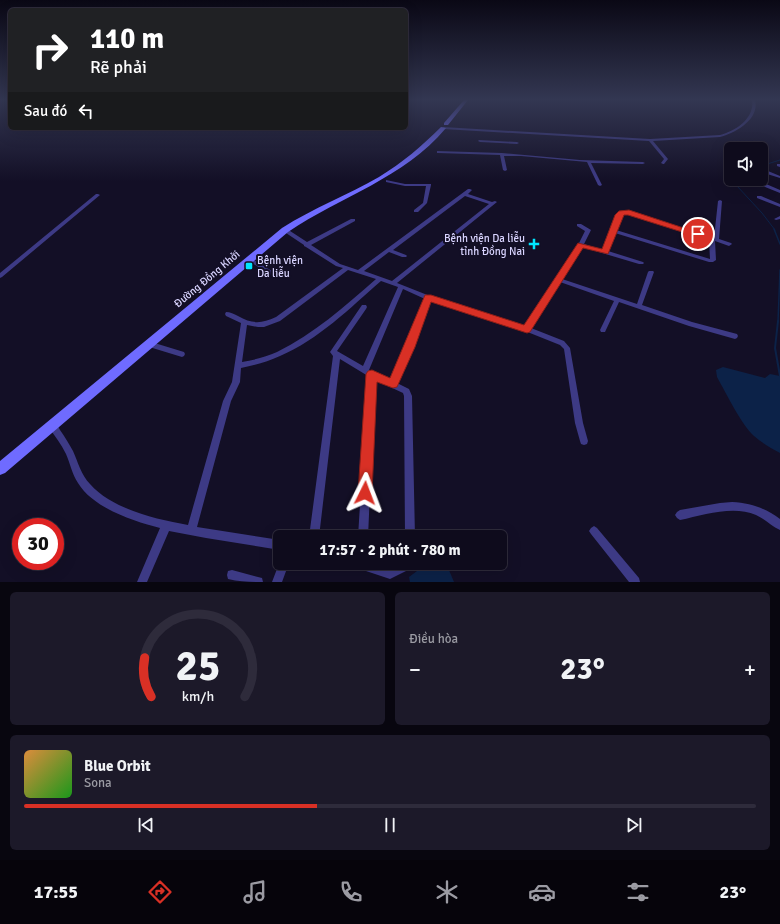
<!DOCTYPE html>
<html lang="vi">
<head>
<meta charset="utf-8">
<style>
	:root { --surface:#0e0b1c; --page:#1c1929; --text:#f1f3f6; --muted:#9b9ba3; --line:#2e2b3b; --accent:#d93025 }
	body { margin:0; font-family:Signika,sans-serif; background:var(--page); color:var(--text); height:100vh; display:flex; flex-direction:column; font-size:15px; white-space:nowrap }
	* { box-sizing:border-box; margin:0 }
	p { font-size:13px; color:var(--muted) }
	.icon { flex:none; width:22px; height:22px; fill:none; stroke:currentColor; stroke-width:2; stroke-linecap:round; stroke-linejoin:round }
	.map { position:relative; height:582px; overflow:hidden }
	.panel { display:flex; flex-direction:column; gap:10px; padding:10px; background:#08060f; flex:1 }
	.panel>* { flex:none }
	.guide { position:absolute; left:8px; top:8px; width:400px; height:122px; border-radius:6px; box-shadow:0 4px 16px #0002,0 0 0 1px var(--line); background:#202124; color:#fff; overflow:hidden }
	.controls { position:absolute; left:724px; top:142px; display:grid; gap:8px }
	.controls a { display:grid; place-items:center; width:44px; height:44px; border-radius:6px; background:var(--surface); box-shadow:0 4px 16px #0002,0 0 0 1px var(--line); font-size:20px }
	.speed { position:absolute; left:12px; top:518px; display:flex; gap:8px; font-size:20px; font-weight:700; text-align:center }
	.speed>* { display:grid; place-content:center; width:52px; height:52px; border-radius:50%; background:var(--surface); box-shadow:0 4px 16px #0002,0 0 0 1px var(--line); line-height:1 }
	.speed .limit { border:6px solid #d22; background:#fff; color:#111 }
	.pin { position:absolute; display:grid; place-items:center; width:34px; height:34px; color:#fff; margin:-17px; border:2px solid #fff; border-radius:50%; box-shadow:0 1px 4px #0007 }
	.me { position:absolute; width:44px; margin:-22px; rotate:3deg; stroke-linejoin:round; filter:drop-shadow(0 0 3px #0008) }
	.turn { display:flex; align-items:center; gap:14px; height:84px; padding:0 16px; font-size:18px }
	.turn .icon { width:52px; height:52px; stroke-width:2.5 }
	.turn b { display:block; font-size:28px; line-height:34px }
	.then { display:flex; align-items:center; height:38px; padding:0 16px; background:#0003; gap:8px; font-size:15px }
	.big { font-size:30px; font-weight:800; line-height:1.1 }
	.panel .card { flex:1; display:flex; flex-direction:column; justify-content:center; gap:6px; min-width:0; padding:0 14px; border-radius:6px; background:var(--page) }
	.panel .dial { align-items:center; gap:0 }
	.dial svg { height:104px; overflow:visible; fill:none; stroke:var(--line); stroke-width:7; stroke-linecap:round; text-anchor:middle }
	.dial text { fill:var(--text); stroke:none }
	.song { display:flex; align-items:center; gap:12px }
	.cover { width:48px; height:48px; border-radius:6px; background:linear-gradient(135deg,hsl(30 70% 55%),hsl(120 70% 35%)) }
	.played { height:4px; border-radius:2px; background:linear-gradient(90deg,var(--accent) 40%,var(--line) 40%) }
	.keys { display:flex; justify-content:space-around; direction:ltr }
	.heat { display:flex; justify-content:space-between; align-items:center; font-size:22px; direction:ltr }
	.panel .tiles { flex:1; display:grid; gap:10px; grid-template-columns:1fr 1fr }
	.card:last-child { grid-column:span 2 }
	.trip { position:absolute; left:273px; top:530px; width:234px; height:40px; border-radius:6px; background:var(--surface); box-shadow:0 4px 16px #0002,0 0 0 1px var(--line); font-weight:800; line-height:40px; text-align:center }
	.menu { display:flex; height:64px; justify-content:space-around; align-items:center; background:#06040b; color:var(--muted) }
	.menu .icon { width:28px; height:28px }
	.menu .selected { color:var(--accent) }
	.menu b { font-size:18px; color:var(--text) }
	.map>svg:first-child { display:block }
	.water { fill:#0c2248 }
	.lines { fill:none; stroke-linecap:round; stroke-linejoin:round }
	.stream-far2 { stroke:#0c2248; stroke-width:1 }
	.stream-far1 { stroke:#0c2248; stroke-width:1.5 }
	.stream { stroke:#0c2248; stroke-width:2 }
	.minor { fill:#3d3a85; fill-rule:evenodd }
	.secondary { fill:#6f6bff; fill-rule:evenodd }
	.route { fill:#d93025; stroke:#8d1f18 }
	.poi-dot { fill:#00e5ff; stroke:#130f26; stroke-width:1.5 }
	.labels { text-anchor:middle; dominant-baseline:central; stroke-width:4; stroke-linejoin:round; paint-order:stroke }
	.poi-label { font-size:11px; fill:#d9d4ff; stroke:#130f26; text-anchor:end }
	.street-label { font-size:11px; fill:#d9d4ff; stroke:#130f26 }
</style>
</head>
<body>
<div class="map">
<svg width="780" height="582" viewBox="0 0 780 582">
	<rect width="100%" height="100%" fill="#130f26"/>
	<path class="water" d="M 723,367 L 765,378 L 770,374 L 780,376 L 780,453 C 771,448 762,443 754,436 C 741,424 726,393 717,377 L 716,370 Z
		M 443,563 L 446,563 L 454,582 L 410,582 L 409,577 L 417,571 Z"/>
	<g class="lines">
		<path class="stream-far2" d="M 761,166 L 780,160
			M 746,179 L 737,186 L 762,213 L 775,230"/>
		<path class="stream-far1" d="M 774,229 L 780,244
			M 778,322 L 780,270"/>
		<path class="stream" d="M 778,321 L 775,348 L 780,376"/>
		<path class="minor" d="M 752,100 L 755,100 C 760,119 736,133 720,137 L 653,141 L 668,159 L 664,164 L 663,164 L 661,163 L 664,159 L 649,141 L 443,129 L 441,128 L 443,127 L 650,139 L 720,135 C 736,131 755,118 752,100 Z
			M 479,140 L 517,142 L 519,143 L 517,144 L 480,142 L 478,141 Z
			M 437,151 L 502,153 L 580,160 L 643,162 L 645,163 L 643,164 L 591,163 L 602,185 L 600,186 L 598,185 L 587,162 L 521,156 L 504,156 L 507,170 L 505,171 L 503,170 L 500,155 L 438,153 L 437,153 Z
			M 777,164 L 780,164 L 780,167 L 777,166 Z
			M 764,171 L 768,171 L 780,176 L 780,178 L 764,173 Z
			M 386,180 L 405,184 L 431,184 L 431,185 L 427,203 L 418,212 L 414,212 L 414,210 L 423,203 L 426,186 L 405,186 L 386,182 Z
			M 755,181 L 759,181 L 780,190 L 780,193 L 755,183 Z
			M 468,189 L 470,189 L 472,190 L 468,194 L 492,202 L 495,201 L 497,202 L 397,283 L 440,300 L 525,326 L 578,245 L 585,231 L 577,226 L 577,224 L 581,224 L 591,230 L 584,244 L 603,250 L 617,215 L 620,212 L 629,211 L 714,238 L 718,201 L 720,200 L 722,201 L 719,239 L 731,243 L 732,244 L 729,246 L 715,241 L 716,260 L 713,262 L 709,262 L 615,233 L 608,251 L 643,262 L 644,263 L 643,264 L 639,264 L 582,247 L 562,279 L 637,304 L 648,272 L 649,271 L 653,271 L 654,272 L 642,305 L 692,322 L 737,334 L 738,336 L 737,338 L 735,339 L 689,326 L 619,302 L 605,332 L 601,332 L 600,330 L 614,301 L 560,282 L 531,328 L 564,341 L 570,348 L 583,423 L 588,441 L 587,444 L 584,445 L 581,444 L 580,441 L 575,423 L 564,349 L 560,345 L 525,331 L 430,301 L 413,347 L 397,383 L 409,389 L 412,396 L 415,537 L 405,537 L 404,396 L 403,393 L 375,380 L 368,537 L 358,537 L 368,376 L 340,359 L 319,537 L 309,537 L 333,356 L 330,352 L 362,305 L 366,305 L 367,307 L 366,309 L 337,351 L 363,366 L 398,287 L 381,281 C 350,308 318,340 280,356 C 267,362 255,365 241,368 L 240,382 L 231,401 L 197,527 L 280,540 L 280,550 L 206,538 L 169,531 L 147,582 L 137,582 L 160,528 C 133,521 93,508 78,483 C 72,474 70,463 66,454 C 61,444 55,436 49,428 L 48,425 L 49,422 L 52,421 C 56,423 58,426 60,430 C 65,437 69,444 73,451 C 78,462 81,475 90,484 C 112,509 155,519 188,525 L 223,401 L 232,382 L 241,323 L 226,316 L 225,314 L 226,312 C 230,312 234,314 238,316 C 252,324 261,324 276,317 L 343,268 L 336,266 L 306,247 L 304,246 L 304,245 L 283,231 L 283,229 L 287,229 L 307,242 L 351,219 L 355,219 L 355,221 L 311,245 L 340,264 L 358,270 ZM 465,196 L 489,204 L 392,281 L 364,271 L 389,252 L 402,257 L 406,257 L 407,256 L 406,255 L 393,250 ZM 629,213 L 709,240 L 710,259 L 616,230 C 619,221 618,215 629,213 ZM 348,270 L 376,279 C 345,306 314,334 277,352 C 266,357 254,360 242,362 L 247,325 L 258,327 L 264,327 L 280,321 ZM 403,289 L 425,299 L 407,347 L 391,381 L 369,370 Z
			M 96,194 L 98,194 L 100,195 L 2,277 L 0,278 L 0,273 Z
			M 757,196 L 761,196 L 780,204 L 780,207 L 757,198 Z
			M 780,216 L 780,219 L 776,220 L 774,219 Z
			M 249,257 L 280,276 L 281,277 L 280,278 L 276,278 L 247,260 L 246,259 Z
			M 148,341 L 184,352 L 185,354 L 184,356 L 182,357 L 146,346 L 145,344 L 146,342 Z
			M 732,502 C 751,503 765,508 780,519 L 780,530 C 771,526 765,519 756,515 C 733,505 704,515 680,520 L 677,518 L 675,515 L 677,512 L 680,510 L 720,503 Z
			M 594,526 L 597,528 L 639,578 L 640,582 L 629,582 L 591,534 L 589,531 L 591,528 Z
			M 280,561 L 280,563 L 289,563 L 282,582 L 272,582 Z
			M 353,563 L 373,563 L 389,569 L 400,563 L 415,563 L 414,567 L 390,579 L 354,567 Z
			M 232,570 L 258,577 L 262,578 L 263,582 C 251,582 240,582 228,579 L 227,575 L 228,571 Z"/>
		<path class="secondary" d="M 464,100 L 468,100 L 448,125 L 444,125 L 444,123 Z
			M 441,127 L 446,128 C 403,179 341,196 288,232 L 5,473 L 0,475 L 0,461 L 282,228 C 313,208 348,195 379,177 C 402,163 422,146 441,127 Z"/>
	</g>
	<linearGradient id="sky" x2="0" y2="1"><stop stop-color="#0a0815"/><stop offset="0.55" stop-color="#333752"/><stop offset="1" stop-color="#333752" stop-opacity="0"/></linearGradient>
	<rect width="780" height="181" fill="url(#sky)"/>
	<path class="route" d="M 629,210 L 702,234 L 698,237 L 628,215 L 624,215 L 608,254 L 583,248 L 530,332 L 527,333 L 431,302 L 415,347 L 397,387 L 393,388 L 377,382 L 372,493 L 370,497 L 365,499 L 360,497 L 358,493 L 366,374 L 368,371 L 372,370 L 390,378 L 425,295 L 431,295 L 524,325 L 578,243 L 602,249 L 615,215 L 619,211 Z"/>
	<g class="poi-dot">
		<path d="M532 238h4v4h4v4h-4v4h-4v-4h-4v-4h4z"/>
		<rect x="245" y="262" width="8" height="8" rx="2"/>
	</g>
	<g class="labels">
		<g class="poi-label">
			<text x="525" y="238">Bệnh viện Da liễu<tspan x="525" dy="13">tỉnh Đồng Nai</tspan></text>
			<text x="257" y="260" text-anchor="start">Bệnh viện<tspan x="257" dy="13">Da liễu</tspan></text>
		</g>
		<g class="street-label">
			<text transform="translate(207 279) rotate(-40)">Đường Đồng Khởi</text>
		</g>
	</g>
</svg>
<div class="controls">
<a><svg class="icon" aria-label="sound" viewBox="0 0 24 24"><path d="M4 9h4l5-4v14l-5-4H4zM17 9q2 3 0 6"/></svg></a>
</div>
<div class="speed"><div class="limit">30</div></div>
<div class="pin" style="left:698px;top:234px;background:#d93025"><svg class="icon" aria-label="arrive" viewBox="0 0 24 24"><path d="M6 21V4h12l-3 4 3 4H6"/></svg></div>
<svg class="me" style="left:365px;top:493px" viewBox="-20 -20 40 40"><path d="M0-17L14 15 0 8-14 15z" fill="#d93025" stroke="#fff" stroke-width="4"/></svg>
<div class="trip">17:57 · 2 phút · 780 m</div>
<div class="guide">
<div class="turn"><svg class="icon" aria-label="right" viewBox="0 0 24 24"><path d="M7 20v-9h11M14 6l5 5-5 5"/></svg><div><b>110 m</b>Rẽ phải</div></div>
<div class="then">Sau đó<svg class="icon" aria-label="left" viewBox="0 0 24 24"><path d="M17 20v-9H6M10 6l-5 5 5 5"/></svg></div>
</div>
</div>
<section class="panel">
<div class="tiles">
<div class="card dial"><svg viewBox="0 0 100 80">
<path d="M14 69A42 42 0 1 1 86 69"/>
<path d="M14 69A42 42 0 0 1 9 39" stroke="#d93025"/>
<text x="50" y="56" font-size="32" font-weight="700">25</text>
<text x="50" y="72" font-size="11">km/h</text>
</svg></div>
<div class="card"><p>Điều hòa</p>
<div class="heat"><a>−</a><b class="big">23°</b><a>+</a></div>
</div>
<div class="card">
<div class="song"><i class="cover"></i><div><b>Blue Orbit</b><p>Sona</p></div></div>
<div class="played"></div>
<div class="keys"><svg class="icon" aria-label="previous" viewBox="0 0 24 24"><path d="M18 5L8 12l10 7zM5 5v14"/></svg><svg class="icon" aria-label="pause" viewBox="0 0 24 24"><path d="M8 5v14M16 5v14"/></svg><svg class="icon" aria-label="next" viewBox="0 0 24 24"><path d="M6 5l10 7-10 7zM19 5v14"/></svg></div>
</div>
</div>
</section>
<nav class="menu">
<b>17:55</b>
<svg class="icon selected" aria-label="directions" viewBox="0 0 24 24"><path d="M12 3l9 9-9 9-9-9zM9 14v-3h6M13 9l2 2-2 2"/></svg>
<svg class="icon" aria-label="music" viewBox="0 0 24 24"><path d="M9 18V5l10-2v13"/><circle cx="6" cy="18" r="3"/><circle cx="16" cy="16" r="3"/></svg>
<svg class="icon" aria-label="phone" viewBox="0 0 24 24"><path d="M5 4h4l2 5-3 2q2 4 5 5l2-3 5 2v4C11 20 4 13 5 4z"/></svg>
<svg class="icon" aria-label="climate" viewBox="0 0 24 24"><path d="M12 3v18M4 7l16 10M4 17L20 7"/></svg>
<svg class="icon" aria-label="car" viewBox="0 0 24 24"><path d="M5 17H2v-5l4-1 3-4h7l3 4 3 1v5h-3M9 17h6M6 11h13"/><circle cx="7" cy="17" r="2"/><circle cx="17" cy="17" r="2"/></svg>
<svg class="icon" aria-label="filters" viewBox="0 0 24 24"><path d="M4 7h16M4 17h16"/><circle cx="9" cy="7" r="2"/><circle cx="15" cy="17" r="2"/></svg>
<b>23°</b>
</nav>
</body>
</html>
